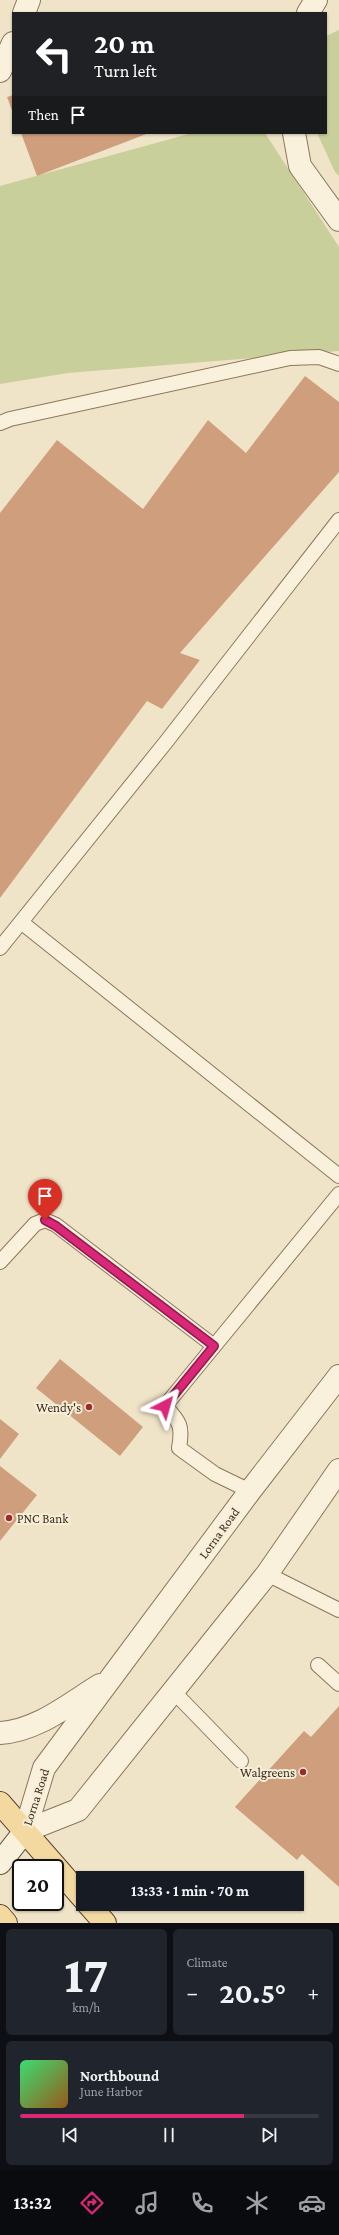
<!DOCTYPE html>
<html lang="en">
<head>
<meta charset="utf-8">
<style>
	:root { --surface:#171b24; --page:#20242c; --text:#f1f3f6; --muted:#9ea1a6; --line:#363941; --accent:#db2777 }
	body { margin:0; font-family:"Crimson Pro",serif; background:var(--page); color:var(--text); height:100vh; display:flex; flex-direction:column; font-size:15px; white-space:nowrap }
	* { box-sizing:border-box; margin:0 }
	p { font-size:13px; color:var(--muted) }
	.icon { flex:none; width:22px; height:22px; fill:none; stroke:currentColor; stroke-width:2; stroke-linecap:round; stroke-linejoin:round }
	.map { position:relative; height:1923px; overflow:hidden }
	.side { display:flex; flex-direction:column; gap:6px; padding:6px; background:#0d0f14; flex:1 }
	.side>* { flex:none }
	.hud { position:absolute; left:12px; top:12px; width:315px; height:122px; border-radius:0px; box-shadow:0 1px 3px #0004; background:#202124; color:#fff; overflow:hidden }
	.speed { position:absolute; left:12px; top:1859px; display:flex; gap:8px; font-size:20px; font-weight:700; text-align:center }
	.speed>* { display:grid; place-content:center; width:52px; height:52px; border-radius:50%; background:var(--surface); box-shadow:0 1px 3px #0004; line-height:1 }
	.speed .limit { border:2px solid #111; border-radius:6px; background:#fff; color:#111 }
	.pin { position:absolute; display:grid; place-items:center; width:34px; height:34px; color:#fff; margin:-41px -17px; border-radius:50% 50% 50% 0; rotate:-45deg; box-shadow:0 0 4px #0007 }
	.pin .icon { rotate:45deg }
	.me { position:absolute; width:44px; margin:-22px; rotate:39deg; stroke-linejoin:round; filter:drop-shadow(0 0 3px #0008) }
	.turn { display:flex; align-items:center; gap:14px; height:84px; padding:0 16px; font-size:18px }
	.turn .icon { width:52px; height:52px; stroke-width:2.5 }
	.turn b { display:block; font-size:28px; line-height:34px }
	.then { display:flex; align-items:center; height:38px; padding:0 16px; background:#0003; gap:8px; font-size:15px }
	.big { font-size:30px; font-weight:700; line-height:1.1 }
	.side .tile { flex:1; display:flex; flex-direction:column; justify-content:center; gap:6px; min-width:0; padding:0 14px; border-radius:6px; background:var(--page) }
	.side .dial { align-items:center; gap:0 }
	.dial b { font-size:52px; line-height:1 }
	.song { display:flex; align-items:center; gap:12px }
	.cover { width:48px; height:48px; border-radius:6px; background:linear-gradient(135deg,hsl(140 70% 55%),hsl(30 70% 35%)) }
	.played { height:4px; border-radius:2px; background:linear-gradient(90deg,var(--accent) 75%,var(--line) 75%) }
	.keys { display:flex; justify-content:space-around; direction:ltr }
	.heat { display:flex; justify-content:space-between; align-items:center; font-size:22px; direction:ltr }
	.side .tiles { flex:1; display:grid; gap:6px; grid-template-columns:1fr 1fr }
	.tile:last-child { grid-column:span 2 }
	.trip { position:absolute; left:76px; top:1871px; width:228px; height:40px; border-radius:0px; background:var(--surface); box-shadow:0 1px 3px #0004; font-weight:700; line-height:40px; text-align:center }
	.menu { display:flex; height:64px; justify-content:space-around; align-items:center; background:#090b0e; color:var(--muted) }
	.menu .icon { width:28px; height:28px }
	.menu .active { color:var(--accent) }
	.menu b { font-size:18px; color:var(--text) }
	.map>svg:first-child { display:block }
	.green { fill:#c9cf9b }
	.building { fill:#cf9f7d }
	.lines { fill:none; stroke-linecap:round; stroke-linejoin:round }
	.service-casing { stroke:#8d765c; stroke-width:16 }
	.minor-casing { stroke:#8d765c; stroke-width:24 }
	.tertiary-casing { stroke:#8d765c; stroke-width:24 }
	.secondary-casing { stroke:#6f573f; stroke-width:24 }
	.primary-casing { stroke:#5b4430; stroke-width:24 }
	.service { stroke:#faf1dc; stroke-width:14 }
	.minor { stroke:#faf1dc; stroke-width:22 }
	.tertiary { stroke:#faf1dc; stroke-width:22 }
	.secondary { stroke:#faf1dc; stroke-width:22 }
	.primary { stroke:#f3d9a0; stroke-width:22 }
	.route-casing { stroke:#8e194d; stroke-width:10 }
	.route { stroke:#db2777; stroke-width:7 }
	.poi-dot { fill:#9e2a2b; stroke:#f7eed8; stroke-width:1.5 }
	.labels { text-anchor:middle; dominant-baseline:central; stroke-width:4; stroke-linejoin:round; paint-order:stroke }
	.poi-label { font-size:13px; fill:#3d2e20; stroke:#f7eed8; text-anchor:end }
	.street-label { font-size:13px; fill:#3d2e20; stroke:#f7eed8 }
</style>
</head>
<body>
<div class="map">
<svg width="339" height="1923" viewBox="0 0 339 1923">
	<rect width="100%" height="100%" fill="#f0e4c8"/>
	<path class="green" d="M 339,30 L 339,176 L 335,172 L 317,133 L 326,133 L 326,36 Z
		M 192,133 L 265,133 L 339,247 L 339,351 L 68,373 L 0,384 L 0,186 Z"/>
	<path class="building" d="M 13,95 L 13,113 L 7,97 Z
		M 21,133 L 149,133 L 37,176 Z
		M 305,376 L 339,402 L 339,472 L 180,653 L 200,660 L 162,709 L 147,701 L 0,898 L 0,513 L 57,440 L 143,509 L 208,420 L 246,453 Z
		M 60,1359 L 143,1427 L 120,1456 L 36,1388 Z
		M 0,1419 L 19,1434 L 0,1459 Z
		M 0,1466 L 37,1495 L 0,1541 Z
		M 339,1706 L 339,1887 L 302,1854 L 297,1860 L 235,1807 L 304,1731 L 311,1737 Z"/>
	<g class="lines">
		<defs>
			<path id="service" d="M 0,423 L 10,419 L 290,358 L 319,357 L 339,364
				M 21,922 L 339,1176
				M 0,948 L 166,742 L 339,520
				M 0,1262 L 35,1224 L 45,1220 L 56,1225 L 214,1346
				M 250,1491 L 215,1474 L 179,1448 C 183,1426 180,1422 165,1406 L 339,1194
				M 267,1574 L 339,1610
				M 318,1665 L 339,1684
				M 172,1690 L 241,1761"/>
			<path id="minor" d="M 24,13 L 29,0
				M 308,13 L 316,0
				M 0,71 L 13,43
				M 294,133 L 300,166 L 339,220"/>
			<path id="tertiary" d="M 0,1733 C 37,1731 69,1704 100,1685
				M 25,1831 L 44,1768 L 250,1491 L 339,1376
				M 25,1831 L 78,1810 L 267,1574 L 339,1470"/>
			<path id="secondary" d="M 0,1863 L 25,1831"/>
			<path id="primary" d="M 0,1803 L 83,1898
				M 88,1904 L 105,1923
				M 0,1916 L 6,1923"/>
		</defs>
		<use href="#service" class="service-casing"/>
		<use href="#minor" class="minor-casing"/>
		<use href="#tertiary" class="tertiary-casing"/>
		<use href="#secondary" class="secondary-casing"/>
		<use href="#primary" class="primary-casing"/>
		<use href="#service" class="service"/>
		<use href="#minor" class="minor"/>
		<use href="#tertiary" class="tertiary"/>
		<use href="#secondary" class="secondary"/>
		<use href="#primary" class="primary"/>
	</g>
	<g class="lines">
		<defs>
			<path id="route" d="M 45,1220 L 56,1226 L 214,1346 L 165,1406"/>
		</defs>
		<use href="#route" class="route-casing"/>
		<use href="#route" class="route"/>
	</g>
	<g class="poi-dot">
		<circle cx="89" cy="1407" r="4"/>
		<circle cx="9" cy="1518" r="4"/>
		<circle cx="303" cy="1772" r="4"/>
	</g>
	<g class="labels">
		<g class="poi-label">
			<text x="81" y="1407">Wendy's</text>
			<text x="17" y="1518" text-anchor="start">PNC Bank</text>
			<text x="295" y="1772">Walgreens</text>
		</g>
		<g class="street-label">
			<text transform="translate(219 1533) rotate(-54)">Lorna Road</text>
			<text transform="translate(36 1797) rotate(-72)">Lorna Road</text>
		</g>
	</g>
</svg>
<div class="speed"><div class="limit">20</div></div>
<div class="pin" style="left:45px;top:1220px;background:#d93025"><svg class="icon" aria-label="arrive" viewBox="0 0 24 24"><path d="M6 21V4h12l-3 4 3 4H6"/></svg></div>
<svg class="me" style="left:165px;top:1406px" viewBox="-20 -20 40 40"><path d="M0-17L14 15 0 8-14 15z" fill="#db2777" stroke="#fff" stroke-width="4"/></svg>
<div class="trip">13:33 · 1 min · 70 m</div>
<div class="hud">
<div class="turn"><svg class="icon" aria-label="left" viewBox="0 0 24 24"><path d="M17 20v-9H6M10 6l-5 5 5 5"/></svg><div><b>20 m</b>Turn left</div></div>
<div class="then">Then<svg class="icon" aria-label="arrive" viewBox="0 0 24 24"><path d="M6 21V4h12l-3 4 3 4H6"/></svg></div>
</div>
</div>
<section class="side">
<div class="tiles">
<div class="tile dial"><b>17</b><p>km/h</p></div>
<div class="tile"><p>Climate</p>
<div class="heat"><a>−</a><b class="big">20.5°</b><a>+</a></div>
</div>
<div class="tile">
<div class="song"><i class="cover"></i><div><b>Northbound</b><p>June Harbor</p></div></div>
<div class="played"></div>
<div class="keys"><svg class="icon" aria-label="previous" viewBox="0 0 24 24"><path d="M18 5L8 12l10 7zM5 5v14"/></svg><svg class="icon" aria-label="pause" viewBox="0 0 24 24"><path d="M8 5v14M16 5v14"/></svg><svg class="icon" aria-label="next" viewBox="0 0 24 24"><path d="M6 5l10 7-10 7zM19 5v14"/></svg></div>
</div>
</div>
</section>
<nav class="menu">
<b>13:32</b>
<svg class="icon active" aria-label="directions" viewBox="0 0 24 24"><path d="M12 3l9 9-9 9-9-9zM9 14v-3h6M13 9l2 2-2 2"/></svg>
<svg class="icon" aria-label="music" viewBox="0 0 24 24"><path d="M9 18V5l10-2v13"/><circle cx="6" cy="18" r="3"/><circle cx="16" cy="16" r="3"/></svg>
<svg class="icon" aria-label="phone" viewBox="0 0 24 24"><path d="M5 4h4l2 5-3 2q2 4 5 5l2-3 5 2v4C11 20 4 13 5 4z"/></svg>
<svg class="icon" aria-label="climate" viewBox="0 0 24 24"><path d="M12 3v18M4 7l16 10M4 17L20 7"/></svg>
<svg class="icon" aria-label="car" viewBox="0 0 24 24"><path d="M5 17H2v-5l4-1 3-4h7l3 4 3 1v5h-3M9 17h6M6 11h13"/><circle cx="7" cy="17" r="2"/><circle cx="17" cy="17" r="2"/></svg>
</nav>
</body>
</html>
